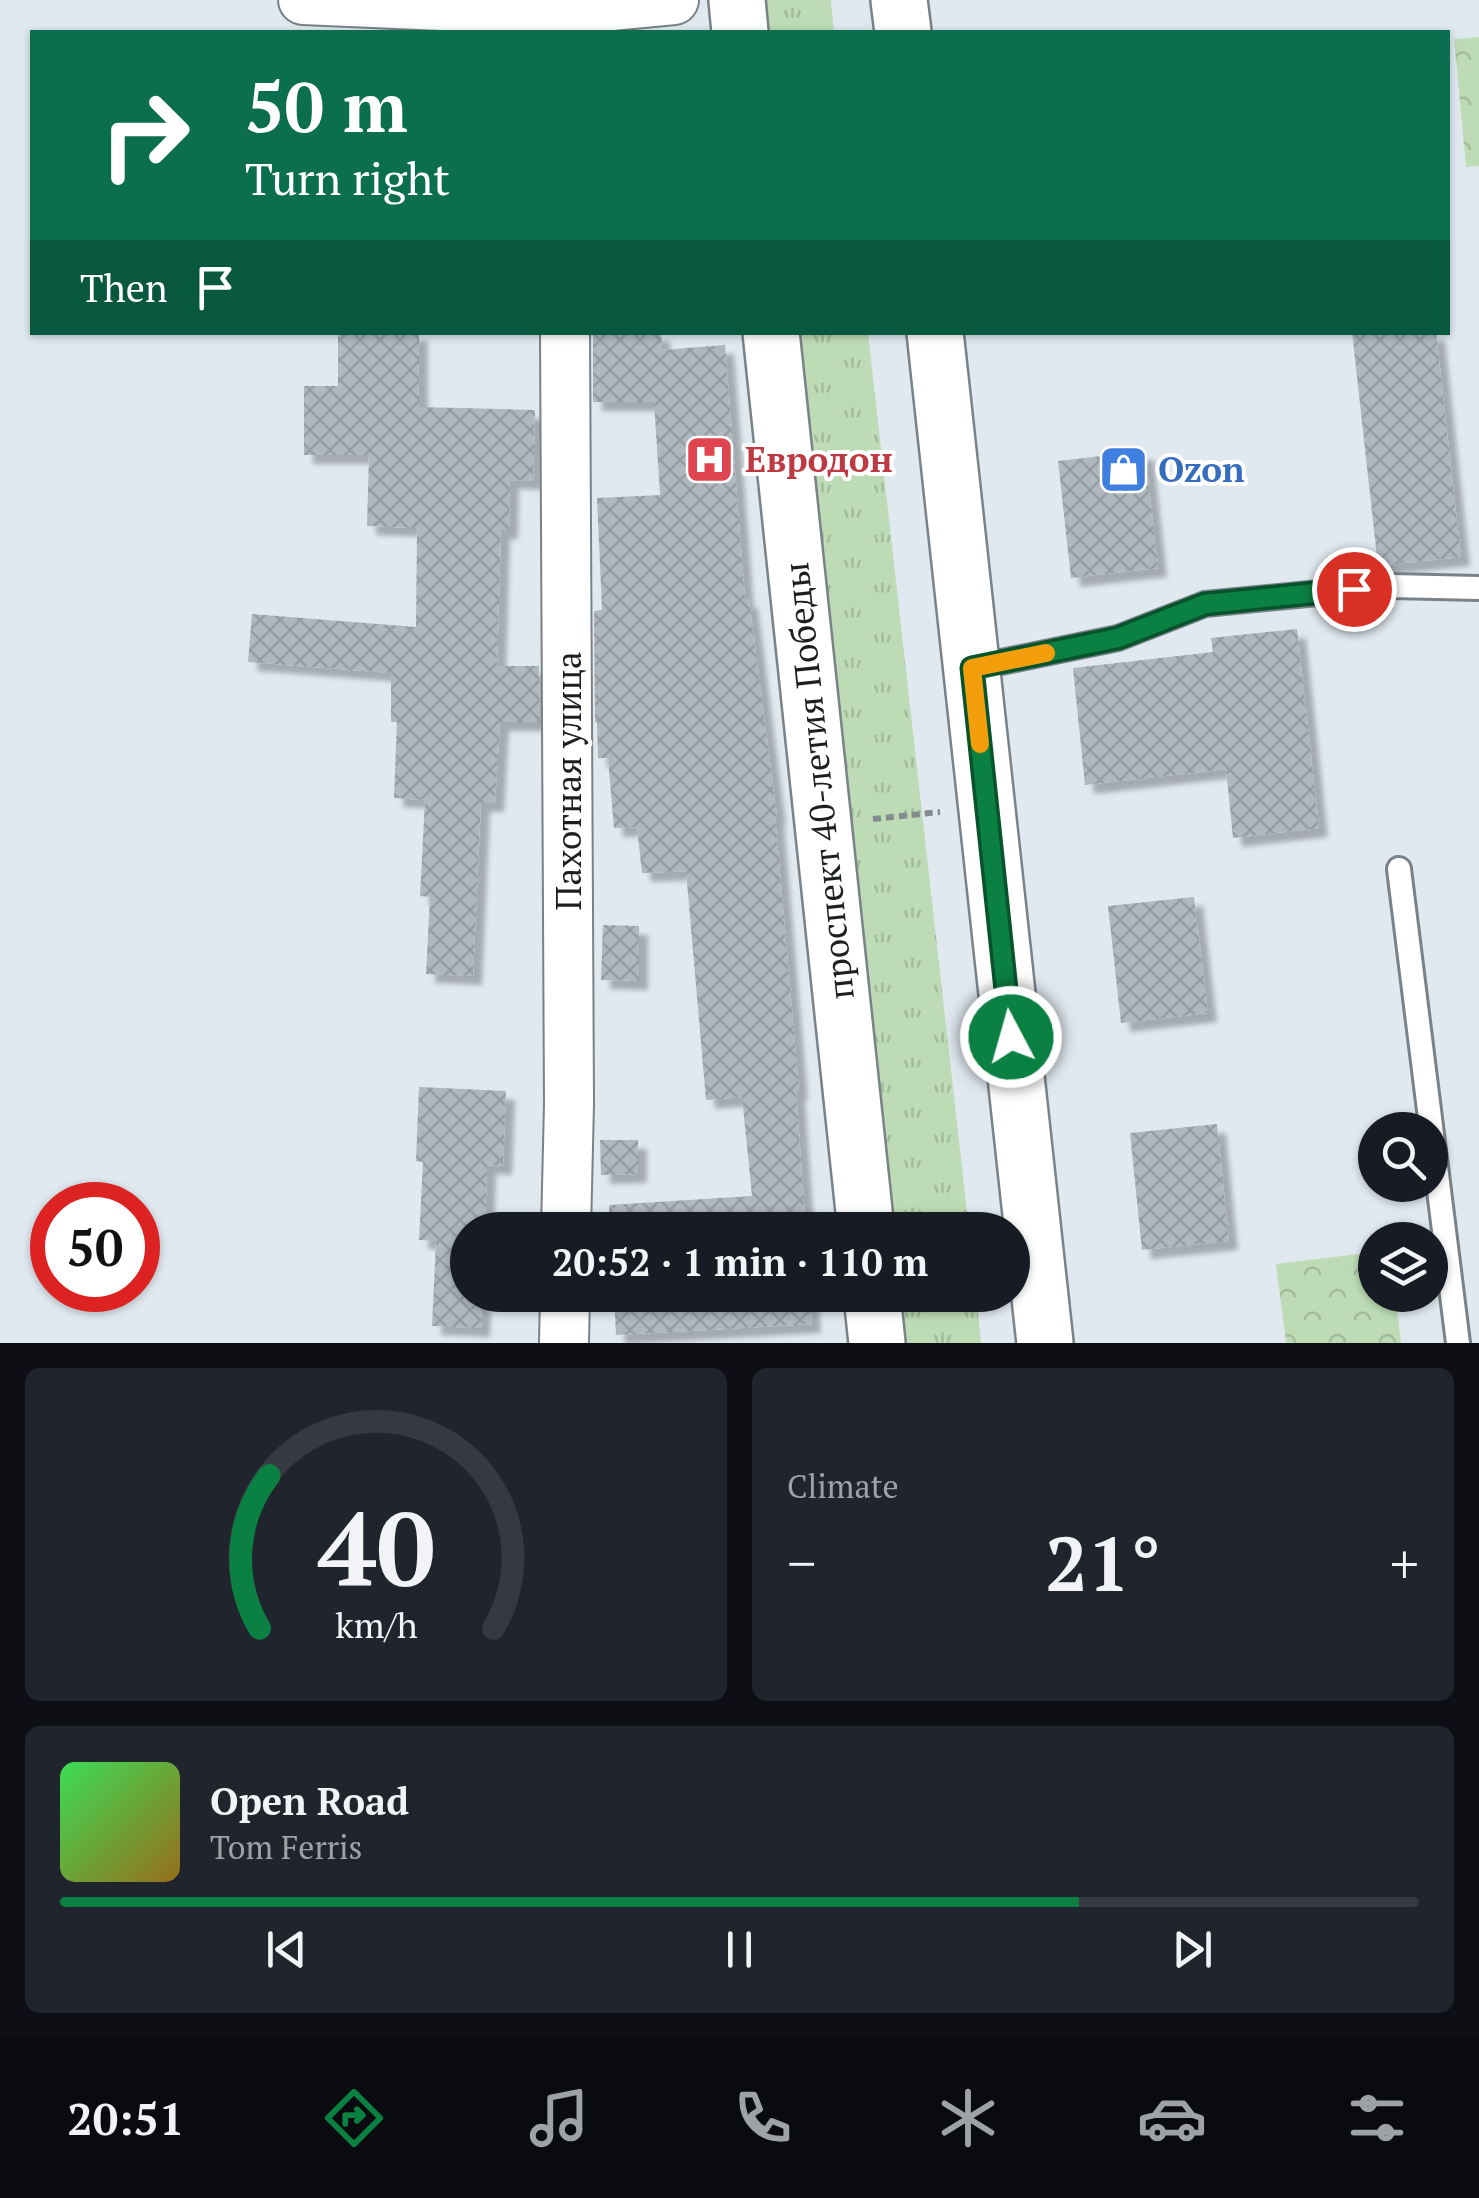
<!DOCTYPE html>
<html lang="en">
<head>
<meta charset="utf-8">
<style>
	:root { --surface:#171b24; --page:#20242c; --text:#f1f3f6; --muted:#9ea1a6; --line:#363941; --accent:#0b8043 }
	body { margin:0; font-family:"PT Serif",serif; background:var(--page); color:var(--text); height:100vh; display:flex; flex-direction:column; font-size:38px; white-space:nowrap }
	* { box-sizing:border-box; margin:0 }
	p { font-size:32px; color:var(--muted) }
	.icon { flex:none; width:55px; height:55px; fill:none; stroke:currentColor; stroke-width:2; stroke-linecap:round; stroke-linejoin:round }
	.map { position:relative; height:1343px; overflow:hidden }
	.details { display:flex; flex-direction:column; gap:25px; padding:25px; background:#0d0f14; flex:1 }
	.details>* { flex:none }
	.banner { position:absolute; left:30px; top:30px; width:1420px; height:305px; border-radius:0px; box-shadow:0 2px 8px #0004; background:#0b6e4f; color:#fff; overflow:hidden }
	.buttons { position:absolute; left:1358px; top:1112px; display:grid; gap:20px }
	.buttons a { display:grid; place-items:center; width:90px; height:90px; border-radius:50%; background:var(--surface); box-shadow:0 2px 8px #0004; font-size:50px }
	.speed { position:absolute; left:30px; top:1182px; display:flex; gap:20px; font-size:50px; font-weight:700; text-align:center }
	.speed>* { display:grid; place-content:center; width:130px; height:130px; border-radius:50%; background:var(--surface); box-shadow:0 2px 8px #0004; line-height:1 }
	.speed .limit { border:15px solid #d22; background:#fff; color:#111 }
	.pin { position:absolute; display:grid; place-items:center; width:85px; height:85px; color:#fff; margin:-42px; border:5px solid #fff; border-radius:50%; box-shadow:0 2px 10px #0007 }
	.me { position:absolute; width:110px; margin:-55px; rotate:354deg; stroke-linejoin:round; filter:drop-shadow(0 0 8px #0008) }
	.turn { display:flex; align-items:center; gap:35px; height:210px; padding:0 50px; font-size:45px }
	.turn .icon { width:130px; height:130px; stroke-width:2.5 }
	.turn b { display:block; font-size:70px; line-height:85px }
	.then { display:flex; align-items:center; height:95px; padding:0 50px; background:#0003; gap:20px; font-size:38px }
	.big { font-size:75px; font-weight:700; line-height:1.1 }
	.details .card { flex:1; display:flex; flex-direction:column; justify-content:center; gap:15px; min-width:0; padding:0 35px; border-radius:15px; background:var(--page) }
	.details .dial { align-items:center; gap:0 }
	.dial svg { height:260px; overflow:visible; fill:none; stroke:var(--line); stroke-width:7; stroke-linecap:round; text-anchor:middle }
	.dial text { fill:var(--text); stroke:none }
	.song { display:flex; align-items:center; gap:30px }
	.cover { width:120px; height:120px; border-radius:15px; background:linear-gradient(135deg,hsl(130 70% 55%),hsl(40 70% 35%)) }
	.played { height:10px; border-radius:5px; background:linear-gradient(90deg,var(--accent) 75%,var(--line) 75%) }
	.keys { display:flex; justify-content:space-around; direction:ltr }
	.heat { display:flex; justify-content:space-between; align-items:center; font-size:55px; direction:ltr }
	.details .tiles { flex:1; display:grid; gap:25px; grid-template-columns:1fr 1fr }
	.card:last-child { grid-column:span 2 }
	.trip { position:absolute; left:450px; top:1212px; width:580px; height:100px; border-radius:50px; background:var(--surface); box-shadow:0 2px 8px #0004; font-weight:700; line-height:100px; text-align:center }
	.tab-bar { display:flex; height:160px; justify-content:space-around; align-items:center; background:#090b0e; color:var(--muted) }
	.tab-bar .icon { width:70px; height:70px }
	.tab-bar .on { color:var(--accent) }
	.tab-bar b { font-size:45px; color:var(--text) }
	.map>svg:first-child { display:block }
	.grass { fill:url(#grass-tufts) }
	.park { fill:url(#park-crowns) }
	.building { fill:url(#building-cross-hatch); filter:url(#shadow) }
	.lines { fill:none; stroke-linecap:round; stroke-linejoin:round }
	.service-casing { stroke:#798288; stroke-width:28 }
	.minor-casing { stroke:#798288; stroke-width:52 }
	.secondary-casing { stroke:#798288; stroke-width:60 }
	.path { stroke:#858c90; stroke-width:6; stroke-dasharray:8 5; stroke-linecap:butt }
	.service { stroke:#fff; stroke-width:22 }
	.minor { stroke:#fff; stroke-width:48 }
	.secondary { stroke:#fff; stroke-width:55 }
	.route-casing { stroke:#07532c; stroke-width:25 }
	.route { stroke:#0b8043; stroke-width:18 }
	.slow { stroke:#f59e0b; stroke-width:18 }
	.labels { text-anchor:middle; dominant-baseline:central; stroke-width:8; stroke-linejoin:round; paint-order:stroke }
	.health-label { font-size:35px; font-weight:bold; fill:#be3a42; stroke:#fff; text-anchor:start }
	.shop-label { font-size:35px; font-weight:bold; fill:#366cbe; stroke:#fff; text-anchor:start }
	.street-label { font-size:35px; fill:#1c1f21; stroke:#fff }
</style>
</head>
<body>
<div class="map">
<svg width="1479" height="1343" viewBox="0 0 1479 1343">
	<defs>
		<pattern id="grass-tufts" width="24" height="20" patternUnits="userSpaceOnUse" patternTransform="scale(2.5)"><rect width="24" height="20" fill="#bddcb5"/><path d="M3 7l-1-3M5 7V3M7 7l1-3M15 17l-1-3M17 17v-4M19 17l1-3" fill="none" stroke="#a2bc9b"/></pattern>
		<pattern id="park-crowns" width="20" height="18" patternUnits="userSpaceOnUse" patternTransform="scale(2.5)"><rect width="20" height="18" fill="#bddcb5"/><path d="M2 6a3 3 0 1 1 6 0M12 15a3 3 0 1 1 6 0" fill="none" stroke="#a2bc9b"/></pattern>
		<pattern id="building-cross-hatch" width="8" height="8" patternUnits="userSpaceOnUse" patternTransform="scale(2.5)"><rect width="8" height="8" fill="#afb8bf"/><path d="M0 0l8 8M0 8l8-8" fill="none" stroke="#969ea4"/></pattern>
		<filter id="shadow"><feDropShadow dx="9" dy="9" stdDeviation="2.5" flood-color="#0004"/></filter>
	</defs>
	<rect width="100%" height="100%" fill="#e0e9f0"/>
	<path class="grass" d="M 749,0 L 831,0 L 834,32 L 753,32 Z
		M 786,333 L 868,333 L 969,1230 L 876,1230 Z
		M 882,1295 L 976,1295 L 981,1343 L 887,1343 Z"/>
	<path class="park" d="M 1479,37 L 1479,166 L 1466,167 L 1454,39 Z
		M 1375,1252 L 1375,1295 L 1395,1295 L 1401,1343 L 1286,1343 L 1276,1264 Z"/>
	<path class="building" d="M 338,332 L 419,332 L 419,407 L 535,410 L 533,481 L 510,480 L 509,530 L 501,530 L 497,666 L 539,666 L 540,722 L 500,722 L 495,803 L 481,803 L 473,976 L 426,974 L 430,897 L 420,896 L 425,800 L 394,798 L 397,722 L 391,722 L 391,673 L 248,662 L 252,614 L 416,627 L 417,528 L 367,526 L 369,455 L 304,455 L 304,386 L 338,386 Z
		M 593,332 L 661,332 L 662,350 L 725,345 L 745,599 L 749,599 L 777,816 L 775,816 L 799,1091 L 796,1091 L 806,1230 L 610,1230 L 609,1205 L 752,1196 L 742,1097 L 706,1100 L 686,871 L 642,873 L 637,827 L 614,828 L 608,758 L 598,758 L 597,722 L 595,722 L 594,611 L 602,610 L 597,498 L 660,495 L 654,402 L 593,402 Z
		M 1352,332 L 1436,332 L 1461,557 L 1378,566 Z
		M 1145,451 L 1158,568 L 1071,578 L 1058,461 Z
		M 1297,629 L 1319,828 L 1233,838 L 1226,769 L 1085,785 L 1073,668 L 1213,652 L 1211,638 Z
		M 1194,897 L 1208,1013 L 1121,1023 L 1108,906 Z
		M 603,925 L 639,926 L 639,981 L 601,980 Z
		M 419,1087 L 506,1091 L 503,1166 L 487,1165 L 485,1230 L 468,1230 L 468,1295 L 482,1295 L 481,1328 L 432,1326 L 436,1241 L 419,1240 L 423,1162 L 416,1161 Z
		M 1217,1124 L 1229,1241 L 1142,1250 L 1130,1133 Z
		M 600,1140 L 638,1140 L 638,1174 L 601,1175 Z
		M 614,1295 L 810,1295 L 812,1324 L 616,1335 Z"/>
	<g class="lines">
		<defs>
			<path id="service" d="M 972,668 L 1118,638 L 1205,604 L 1391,586 L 1479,588
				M 1399,869 L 1458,1343"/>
			<path id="minor" d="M 303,0 L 559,11 L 674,0
				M 565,332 L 569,1104 L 566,1230
				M 564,1343 L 565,1295"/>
			<path id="secondary" d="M 737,0 L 740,32
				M 899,0 L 903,32
				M 771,332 L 866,1230
				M 935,332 L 1045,1343
				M 872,1295 L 877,1343"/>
		</defs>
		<use href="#service" class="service-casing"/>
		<use href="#minor" class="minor-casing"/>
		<use href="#secondary" class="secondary-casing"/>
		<path class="path" d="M 873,819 L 940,812"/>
		<use href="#service" class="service"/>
		<use href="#minor" class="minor"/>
		<use href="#secondary" class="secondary"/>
	</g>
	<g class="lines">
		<defs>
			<path id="route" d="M 1011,1037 L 972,668 L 1118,638 L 1205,604 L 1354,589"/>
		</defs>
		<use href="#route" class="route-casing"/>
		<use href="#route" class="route"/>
		<path class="slow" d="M 980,744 L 972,668 L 1046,653"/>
	</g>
	<defs>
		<symbol id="hospital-square" viewBox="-11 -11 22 22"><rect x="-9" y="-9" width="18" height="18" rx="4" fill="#e0444e" stroke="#fff"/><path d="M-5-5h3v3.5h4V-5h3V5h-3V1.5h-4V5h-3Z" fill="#fff"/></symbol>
		<symbol id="shop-square" viewBox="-11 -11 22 22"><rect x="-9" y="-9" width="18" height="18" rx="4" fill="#3f7fe0" stroke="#fff"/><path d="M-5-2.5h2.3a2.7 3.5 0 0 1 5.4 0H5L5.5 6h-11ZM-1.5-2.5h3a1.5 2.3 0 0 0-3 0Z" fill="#fff"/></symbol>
	</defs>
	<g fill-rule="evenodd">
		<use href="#hospital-square" x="682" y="432" width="55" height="55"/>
		<use href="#shop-square" x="1096" y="442" width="55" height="55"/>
	</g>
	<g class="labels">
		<g class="health-label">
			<text x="745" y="459">Евродон</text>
		</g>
		<g class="shop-label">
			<text x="1158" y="469">Ozon</text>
		</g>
		<g class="street-label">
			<text transform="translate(568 781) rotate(-90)">Пахотная улица</text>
			<text transform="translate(818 781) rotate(-96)">проспект 40-летия Победы</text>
		</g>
	</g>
</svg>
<div class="buttons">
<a><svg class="icon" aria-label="search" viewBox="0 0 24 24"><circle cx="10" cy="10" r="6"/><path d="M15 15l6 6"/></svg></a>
<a><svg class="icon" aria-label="layers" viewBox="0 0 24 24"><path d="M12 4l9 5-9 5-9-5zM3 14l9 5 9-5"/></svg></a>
</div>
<div class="speed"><div class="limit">50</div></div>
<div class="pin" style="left:1354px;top:589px;background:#d93025"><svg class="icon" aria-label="arrive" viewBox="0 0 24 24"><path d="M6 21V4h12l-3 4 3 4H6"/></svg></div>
<svg class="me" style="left:1011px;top:1037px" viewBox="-20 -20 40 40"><circle r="17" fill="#0b8043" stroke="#fff" stroke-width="3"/><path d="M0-11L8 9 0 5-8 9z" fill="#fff"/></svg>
<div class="trip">20:52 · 1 min · 110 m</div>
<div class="banner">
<div class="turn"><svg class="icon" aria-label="right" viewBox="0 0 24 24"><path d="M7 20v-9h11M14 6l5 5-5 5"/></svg><div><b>50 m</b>Turn right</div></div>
<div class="then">Then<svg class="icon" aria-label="arrive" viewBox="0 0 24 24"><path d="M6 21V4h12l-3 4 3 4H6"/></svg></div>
</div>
</div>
<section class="details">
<div class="tiles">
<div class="card dial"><svg viewBox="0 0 100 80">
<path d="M14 69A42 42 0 1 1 86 69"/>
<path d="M14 69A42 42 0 0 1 17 22" stroke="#0b8043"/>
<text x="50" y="56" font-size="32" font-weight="700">40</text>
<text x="50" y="72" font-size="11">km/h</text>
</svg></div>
<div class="card"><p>Climate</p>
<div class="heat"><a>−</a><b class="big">21°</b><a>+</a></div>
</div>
<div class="card">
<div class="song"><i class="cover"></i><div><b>Open Road</b><p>Tom Ferris</p></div></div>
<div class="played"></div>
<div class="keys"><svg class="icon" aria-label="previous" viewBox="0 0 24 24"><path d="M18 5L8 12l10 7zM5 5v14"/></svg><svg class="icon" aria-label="pause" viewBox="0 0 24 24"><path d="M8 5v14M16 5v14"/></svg><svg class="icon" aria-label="next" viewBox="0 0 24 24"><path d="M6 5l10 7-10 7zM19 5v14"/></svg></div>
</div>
</div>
</section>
<nav class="tab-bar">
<b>20:51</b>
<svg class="icon on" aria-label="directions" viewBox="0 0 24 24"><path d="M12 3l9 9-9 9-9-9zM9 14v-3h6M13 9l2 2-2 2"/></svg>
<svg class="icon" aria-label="music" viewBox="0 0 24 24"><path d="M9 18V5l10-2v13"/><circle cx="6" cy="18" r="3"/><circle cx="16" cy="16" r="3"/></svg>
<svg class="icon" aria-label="phone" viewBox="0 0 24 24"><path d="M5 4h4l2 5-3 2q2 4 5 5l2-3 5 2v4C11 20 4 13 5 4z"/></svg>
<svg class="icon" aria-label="climate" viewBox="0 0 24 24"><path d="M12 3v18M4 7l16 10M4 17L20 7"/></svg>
<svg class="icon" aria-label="car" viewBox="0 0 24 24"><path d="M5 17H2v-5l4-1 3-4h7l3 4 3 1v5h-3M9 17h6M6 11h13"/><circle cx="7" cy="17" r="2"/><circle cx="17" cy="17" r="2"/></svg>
<svg class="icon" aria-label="filters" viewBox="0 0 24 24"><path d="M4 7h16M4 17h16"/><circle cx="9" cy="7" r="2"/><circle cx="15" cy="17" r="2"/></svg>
</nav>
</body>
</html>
